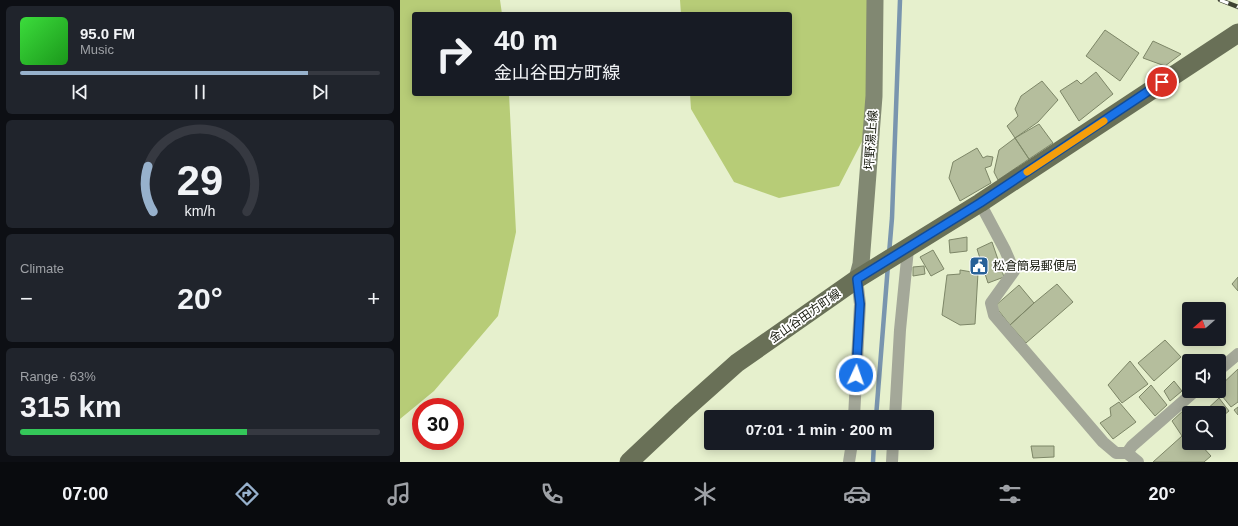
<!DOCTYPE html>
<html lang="en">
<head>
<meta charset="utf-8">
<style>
	:root { --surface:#171b24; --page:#20242c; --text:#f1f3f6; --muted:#9ea1a6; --line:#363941; --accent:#97b1cc }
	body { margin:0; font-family:Arial,"Noto Sans JP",sans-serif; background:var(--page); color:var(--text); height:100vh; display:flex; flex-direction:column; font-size:15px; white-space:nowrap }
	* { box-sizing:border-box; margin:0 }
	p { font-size:13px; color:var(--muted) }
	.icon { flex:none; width:22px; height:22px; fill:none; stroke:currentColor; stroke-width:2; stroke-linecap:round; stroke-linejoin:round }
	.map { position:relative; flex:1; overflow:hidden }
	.details { display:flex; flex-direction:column; gap:6px; padding:6px; background:#0d0f14; width:400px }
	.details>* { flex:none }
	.guide { position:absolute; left:12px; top:12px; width:380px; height:84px; border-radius:4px; box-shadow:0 2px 10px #0003; background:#171b24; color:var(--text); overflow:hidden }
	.needle { width:26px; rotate:250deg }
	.tools { position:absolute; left:782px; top:302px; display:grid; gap:8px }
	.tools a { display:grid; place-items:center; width:44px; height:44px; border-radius:4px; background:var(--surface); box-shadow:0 2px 10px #0003; font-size:20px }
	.speed { position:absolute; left:12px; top:398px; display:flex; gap:8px; font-size:20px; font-weight:700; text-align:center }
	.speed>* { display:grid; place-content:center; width:52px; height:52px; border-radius:50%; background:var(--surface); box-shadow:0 2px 10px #0003; line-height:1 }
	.speed .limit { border:6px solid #d22; background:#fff; color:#111 }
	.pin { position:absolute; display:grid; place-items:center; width:34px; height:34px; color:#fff; margin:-17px; border:2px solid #fff; border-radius:50%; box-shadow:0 1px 4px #0007 }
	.me { position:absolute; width:44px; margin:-22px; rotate:3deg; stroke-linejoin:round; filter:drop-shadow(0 0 3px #0008) }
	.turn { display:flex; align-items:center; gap:14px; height:84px; padding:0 16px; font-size:18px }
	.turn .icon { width:52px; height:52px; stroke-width:2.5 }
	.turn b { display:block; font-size:28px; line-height:34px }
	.big { font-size:30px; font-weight:700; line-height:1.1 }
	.details .card { flex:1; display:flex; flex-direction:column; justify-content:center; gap:6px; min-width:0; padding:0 14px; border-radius:6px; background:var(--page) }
	.details .dial { align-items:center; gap:0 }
	.dial svg { height:104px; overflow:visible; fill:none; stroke:var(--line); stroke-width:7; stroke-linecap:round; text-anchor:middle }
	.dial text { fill:var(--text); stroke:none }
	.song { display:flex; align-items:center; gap:12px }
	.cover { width:48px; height:48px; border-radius:6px; background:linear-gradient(135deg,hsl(120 70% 55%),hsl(120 70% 35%)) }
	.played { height:4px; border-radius:2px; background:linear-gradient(90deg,var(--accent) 80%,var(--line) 80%) }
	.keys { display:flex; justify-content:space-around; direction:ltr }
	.heat { display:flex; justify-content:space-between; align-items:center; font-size:22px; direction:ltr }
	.charge { height:6px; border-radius:3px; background:linear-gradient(90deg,#34c759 63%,var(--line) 0) }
	.trip { position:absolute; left:304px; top:410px; width:230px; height:40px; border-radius:4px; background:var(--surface); box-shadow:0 2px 10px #0003; font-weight:700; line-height:40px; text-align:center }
	.tabs { display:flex; height:64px; justify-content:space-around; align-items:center; background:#090b0e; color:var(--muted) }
	.tabs .icon { width:28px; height:28px }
	.tabs .selected { color:var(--accent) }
	.tabs b { font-size:18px; color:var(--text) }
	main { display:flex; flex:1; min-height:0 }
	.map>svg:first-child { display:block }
	.green { fill:#b7cc77 }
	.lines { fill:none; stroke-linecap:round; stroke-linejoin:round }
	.stream { stroke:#7995ae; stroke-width:4.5 }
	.building { fill:#b5be9d; stroke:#7d8667 }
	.street { stroke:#a4a899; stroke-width:12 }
	.secondary { stroke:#818872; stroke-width:17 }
	.primary { stroke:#697057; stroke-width:19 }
	.rail-casing { stroke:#3f4333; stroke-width:4.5 }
	.rail { stroke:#fff; stroke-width:3; stroke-dasharray:9; stroke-linecap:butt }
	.route-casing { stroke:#114b97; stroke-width:10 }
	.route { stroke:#1a73e8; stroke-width:7 }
	.slow { stroke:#f59e0b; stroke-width:7 }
	.labels { text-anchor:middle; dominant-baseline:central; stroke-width:3.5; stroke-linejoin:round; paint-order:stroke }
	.street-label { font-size:12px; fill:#15180c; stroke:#fff }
	.poi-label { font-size:12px; fill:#15180c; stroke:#fff; text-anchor:start }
</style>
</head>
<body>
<main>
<section class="details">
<div class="card">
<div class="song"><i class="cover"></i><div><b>95.0 FM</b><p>Music</p></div></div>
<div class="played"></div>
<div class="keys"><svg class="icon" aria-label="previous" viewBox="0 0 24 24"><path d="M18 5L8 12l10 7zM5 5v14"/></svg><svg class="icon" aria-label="pause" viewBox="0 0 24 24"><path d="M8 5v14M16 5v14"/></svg><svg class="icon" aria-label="next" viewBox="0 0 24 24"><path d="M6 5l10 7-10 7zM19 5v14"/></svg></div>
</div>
<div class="card dial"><svg viewBox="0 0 100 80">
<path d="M14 69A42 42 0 1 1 86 69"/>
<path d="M14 69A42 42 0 0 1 10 34" stroke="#97b1cc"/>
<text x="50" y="56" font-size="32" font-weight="700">29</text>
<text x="50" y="72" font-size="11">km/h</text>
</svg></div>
<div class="card"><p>Climate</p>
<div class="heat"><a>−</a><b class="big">20°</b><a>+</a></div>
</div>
<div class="card"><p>Range · 63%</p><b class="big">315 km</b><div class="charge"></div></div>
</section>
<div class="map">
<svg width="838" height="462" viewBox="0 0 838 462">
	<rect width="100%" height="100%" fill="#e6f0cd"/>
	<path class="green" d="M 0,0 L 100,0 L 102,14 L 14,14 L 14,94 L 109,94 L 116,232 L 98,316 L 34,391 L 0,419 Z
		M 280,0 L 472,0 L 472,122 L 439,186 L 379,198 L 334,182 L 291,109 L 290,94 L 390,94 L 390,14 L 281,14 Z"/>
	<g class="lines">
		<path class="stream" d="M 489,254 L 492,218 L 500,0
			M 476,417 L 488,265
			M 473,462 L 474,443"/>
	</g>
	<path class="building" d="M 705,30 L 739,53 L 720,81 L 686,56 Z
		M 753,41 L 781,54 L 765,66 L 743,58 Z
		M 696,72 L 713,94 L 679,121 L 660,91 L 677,80 L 681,84 Z
		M 642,81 L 658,100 L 638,122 L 615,138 L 607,126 L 618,116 L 615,109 L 621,96 Z
		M 639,124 L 653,143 L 629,159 L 615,138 Z
		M 615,138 L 629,159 L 598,180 L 594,172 L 599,150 Z
		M 577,148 L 583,158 L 587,156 L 593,157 L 591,166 L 585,168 L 591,183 L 560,201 L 549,178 L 553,162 Z
		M 567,237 L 567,251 L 550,253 L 549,240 Z
		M 592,242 L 604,277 L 588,283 L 577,249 Z
		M 533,250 L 544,269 L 531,276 L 520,257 Z
		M 524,266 L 525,274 L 513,276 L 513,267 Z
		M 560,270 L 578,273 L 575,324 L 560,325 L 542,315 L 547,275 L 560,274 Z
		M 838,277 L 838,291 L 832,284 Z
		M 657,284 L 673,302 L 626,343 L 610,325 L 634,303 Z
		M 619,285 L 634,303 L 610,325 L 595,306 Z
		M 765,340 L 781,357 L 754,381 L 738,363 Z
		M 730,361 L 748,384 L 722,403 L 708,385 Z
		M 838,369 L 838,402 L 831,407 L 818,391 L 819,387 Z
		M 774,381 L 782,391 L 770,401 L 764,391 Z
		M 751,385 L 767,405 L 755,416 L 739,397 Z
		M 819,398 L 829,411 L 819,419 L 819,413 L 803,413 Z
		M 719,402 L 736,422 L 713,439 L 700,423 L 711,416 L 710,408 Z
		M 838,407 L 838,415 L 834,410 Z
		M 786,408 L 790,413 L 789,413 L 789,443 L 799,443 L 811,456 L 804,462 L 753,462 L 782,436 L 772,421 Z
		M 631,446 L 654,446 L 654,457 L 633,458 Z"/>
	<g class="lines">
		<path class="street" d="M 580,203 L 605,250 L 614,271 L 591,303 L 594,315 L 703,442 L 716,453 L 727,453
			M 819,370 L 838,354
			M 454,417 L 460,304 L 457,279
			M 495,417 L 500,330 L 508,249
			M 449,462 L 452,443
			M 492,462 L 493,443
			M 738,462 L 727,453 L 732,446 L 795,391"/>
		<path class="secondary" d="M 457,279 L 461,264 L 474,96 L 475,0"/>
		<path class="primary" d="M 229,462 L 282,412 L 337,363 L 457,279 L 580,203 L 838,33"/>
		<defs>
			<path id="rail" d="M 820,0 L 838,7"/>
		</defs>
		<use href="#rail" class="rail-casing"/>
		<use href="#rail" class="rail"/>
	</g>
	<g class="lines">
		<defs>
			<path id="route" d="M 456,375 L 460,304 L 457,279 L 580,203 L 762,82"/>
		</defs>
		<use href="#route" class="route-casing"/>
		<use href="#route" class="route"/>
		<path class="slow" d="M 627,172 L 704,121"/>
	</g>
	<defs>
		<symbol id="civic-square" viewBox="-11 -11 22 22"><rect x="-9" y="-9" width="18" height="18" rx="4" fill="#286198" stroke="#fff"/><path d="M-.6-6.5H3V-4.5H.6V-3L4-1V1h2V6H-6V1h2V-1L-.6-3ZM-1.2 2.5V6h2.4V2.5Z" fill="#fff"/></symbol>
	</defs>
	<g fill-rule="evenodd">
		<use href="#civic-square" x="568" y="255" width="22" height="22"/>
	</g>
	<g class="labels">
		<g class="street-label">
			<text transform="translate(471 140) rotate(-86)">坪野湯上線</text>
			<text transform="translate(405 316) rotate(-35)">金山谷田方町線</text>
		</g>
		<g class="poi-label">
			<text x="593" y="266">松倉簡易郵便局</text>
		</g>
	</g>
</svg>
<div class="tools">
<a><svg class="needle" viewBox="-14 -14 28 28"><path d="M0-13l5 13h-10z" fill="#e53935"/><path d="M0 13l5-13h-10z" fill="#9ea1a6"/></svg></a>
<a><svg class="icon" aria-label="sound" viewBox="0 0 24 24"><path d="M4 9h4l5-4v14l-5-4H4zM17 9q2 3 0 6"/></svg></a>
<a><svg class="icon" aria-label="search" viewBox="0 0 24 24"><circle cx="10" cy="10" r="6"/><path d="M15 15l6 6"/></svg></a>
</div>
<div class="speed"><div class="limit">30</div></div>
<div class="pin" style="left:762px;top:82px;background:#d93025"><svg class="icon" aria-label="arrive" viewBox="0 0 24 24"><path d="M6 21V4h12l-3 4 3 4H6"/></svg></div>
<svg class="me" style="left:456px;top:375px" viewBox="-20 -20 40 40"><circle r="17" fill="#1a73e8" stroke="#fff" stroke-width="3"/><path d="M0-11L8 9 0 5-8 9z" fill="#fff"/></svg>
<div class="trip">07:01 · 1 min · 200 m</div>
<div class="guide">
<div class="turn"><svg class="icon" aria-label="right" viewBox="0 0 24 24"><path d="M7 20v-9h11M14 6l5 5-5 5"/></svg><div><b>40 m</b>金山谷田方町線</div></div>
</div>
</div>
</main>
<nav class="tabs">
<b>07:00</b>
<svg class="icon selected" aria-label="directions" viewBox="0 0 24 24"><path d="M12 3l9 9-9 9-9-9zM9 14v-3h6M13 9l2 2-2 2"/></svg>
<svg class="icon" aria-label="music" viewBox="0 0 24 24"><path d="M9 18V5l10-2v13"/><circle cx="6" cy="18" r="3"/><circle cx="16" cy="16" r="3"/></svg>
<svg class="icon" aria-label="phone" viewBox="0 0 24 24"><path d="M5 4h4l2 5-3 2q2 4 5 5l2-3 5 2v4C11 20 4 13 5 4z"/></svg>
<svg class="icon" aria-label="climate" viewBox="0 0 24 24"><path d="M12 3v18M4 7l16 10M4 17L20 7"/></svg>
<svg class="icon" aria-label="car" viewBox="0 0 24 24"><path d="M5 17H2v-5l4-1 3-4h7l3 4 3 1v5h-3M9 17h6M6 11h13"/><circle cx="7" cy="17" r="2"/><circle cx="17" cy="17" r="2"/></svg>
<svg class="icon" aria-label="filters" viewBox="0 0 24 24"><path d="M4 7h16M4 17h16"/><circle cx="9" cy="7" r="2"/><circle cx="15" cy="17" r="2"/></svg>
<b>20°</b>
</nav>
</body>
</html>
